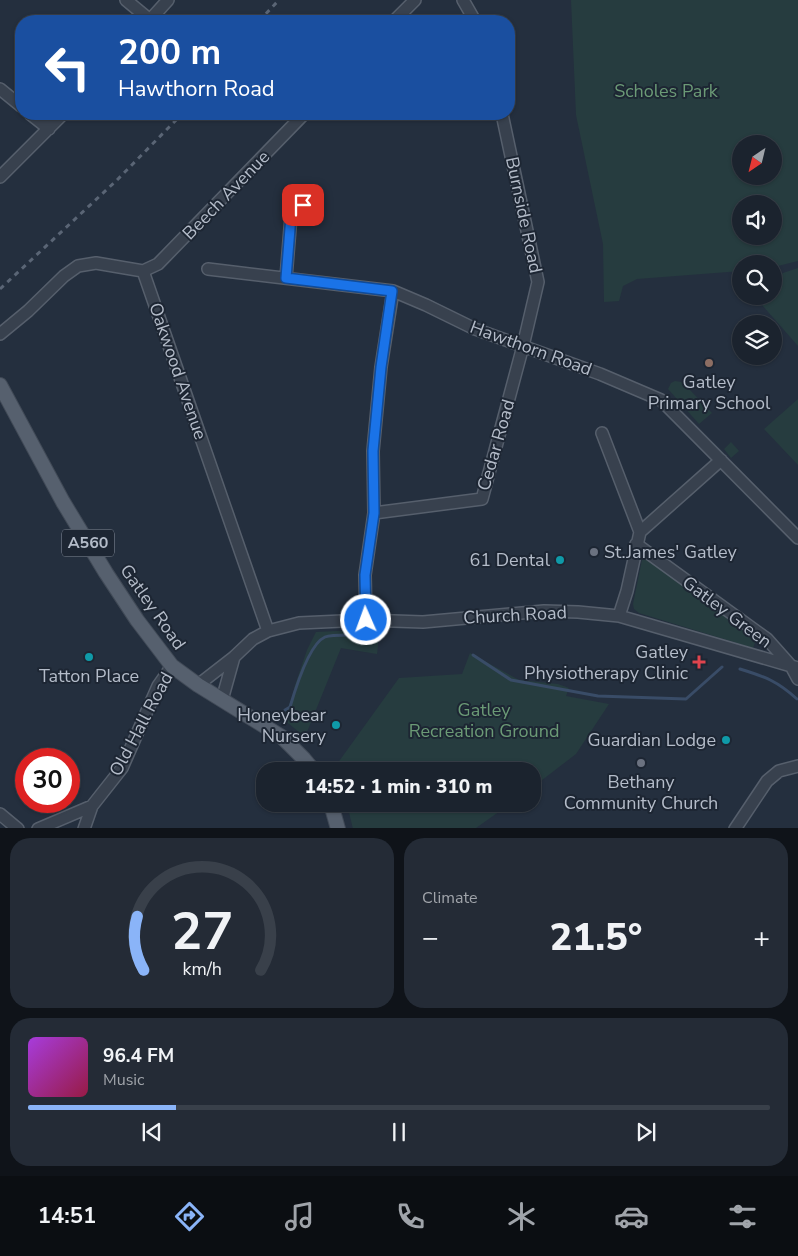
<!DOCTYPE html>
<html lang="en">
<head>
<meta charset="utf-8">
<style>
	:root { --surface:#1b232e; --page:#242b36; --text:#f1f3f6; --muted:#a0a4aa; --line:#39404a; --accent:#8ab4f8 }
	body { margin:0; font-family:"Nunito Sans",sans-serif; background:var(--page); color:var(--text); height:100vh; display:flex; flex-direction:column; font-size:19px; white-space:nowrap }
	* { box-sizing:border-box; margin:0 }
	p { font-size:16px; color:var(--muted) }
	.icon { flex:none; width:28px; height:28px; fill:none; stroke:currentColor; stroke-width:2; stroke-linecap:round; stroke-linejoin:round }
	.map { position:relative; height:828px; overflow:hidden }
	.details { display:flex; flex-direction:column; gap:10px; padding:10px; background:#0f1319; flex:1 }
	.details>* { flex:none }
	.banner { position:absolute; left:15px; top:15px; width:500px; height:105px; border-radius:20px; box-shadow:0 1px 4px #0004,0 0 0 1px var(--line); background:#1a4fa0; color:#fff; overflow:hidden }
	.needle { width:32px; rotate:215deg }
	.buttons { position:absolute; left:732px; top:135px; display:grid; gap:10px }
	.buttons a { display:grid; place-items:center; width:50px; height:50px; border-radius:50%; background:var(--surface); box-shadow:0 1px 4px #0004,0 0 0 1px var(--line); font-size:25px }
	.speed { position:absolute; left:15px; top:748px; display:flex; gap:10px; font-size:25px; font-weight:700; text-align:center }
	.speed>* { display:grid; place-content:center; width:65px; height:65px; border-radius:50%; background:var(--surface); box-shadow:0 1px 4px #0004,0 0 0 1px var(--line); line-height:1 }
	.speed .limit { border:8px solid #d22; background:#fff; color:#111 }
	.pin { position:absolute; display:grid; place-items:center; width:42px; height:42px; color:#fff; margin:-21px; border-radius:10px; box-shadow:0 2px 8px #0006 }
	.me { position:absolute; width:55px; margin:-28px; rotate:358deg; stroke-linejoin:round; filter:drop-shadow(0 0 4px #0008) }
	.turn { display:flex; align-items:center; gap:18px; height:105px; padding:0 20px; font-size:22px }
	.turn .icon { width:65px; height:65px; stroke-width:2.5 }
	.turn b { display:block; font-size:35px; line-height:42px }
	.big { font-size:38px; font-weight:800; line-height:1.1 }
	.details .tile { flex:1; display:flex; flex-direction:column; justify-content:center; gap:8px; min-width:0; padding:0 18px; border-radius:20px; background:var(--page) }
	.details .dial { align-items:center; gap:0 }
	.dial svg { height:130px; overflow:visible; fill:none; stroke:var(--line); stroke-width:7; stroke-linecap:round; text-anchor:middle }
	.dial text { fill:var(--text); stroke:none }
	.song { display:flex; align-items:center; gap:15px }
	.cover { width:60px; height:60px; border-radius:8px; background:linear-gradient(135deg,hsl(280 70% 55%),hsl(340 70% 35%)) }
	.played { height:5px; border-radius:2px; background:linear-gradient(90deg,var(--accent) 20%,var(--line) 20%) }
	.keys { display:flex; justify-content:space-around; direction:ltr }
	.heat { display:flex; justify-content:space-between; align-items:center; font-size:28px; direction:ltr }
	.details .tiles { flex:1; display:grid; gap:10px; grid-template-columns:1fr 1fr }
	.tile:last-child { grid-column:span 2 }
	.trip { position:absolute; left:256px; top:762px; width:285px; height:50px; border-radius:20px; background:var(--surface); box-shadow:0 1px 4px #0004,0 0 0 1px var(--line); font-weight:800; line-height:50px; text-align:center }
	.dock { display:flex; height:80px; justify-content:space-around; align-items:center; background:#0b0e12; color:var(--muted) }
	.dock .icon { width:35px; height:35px }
	.dock .on { color:var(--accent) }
	.dock b { font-size:22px; color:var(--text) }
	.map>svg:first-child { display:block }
	.green { fill:#263c3f; fill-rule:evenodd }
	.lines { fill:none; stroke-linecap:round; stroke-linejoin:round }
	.stream { stroke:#394c67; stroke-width:3 }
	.minor-casing { stroke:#565f6c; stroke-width:14 }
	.major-casing { stroke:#414a57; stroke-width:16 }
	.minor { stroke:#38414e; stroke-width:11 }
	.major { stroke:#56606e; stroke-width:14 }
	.rail { stroke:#5a6575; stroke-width:3; stroke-dasharray:5 5; stroke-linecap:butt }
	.route-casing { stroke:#114b97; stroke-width:12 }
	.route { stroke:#1a73e8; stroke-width:9 }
	.education-dot { fill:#8d6e63; stroke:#1d2633; stroke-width:2 }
	.worship-dot { fill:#6b7280; stroke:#1d2633; stroke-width:2 }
	.culture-dot { fill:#0f9aa8; stroke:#1d2633; stroke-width:2 }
	.health-dot { fill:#e0444e; stroke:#1d2633; stroke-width:2 }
	.labels { text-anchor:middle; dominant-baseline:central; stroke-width:4; stroke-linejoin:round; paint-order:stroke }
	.shield { fill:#1d2633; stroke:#878f9c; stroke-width:1 }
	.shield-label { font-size:16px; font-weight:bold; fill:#b4bcc9 }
	.park-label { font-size:18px; fill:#6b9a76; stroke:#1d2633 }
	.street-label { font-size:18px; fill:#b4bcc9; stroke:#1d2633 }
	.poi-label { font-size:18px; fill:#b4bcc9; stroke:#1d2633; text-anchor:end }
</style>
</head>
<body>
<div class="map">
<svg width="798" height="829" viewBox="0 0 798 829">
	<rect width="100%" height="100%" fill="#242f3e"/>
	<path class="green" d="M 571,0 L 798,0 L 798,261 L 774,267 L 774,264 L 741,264 L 741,271 L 637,279 L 623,286 L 619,301 L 604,302 L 603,244 L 576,115 ZM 741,144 L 774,144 L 774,176 L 741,176 ZM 741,204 L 774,204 L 774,236 L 741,236 Z
		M 798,268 L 798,346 L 754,296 L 774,296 L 774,276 Z
		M 675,381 L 681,382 L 689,386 L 690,390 L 712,413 L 699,424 L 668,389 L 671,383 Z
		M 798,399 L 798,465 L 764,429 Z
		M 731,442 L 739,451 L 731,458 L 724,449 Z
		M 643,555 L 756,640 L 753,648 L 639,613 L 634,609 L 633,604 Z
		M 380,629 L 377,654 L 341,648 L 305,737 L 283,719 L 296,689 L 294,688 L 307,650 L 316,632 Z
		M 470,653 L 519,680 L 558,684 L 569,688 L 566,696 L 609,704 L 576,754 L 533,787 L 532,771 L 332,771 L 399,678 L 462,674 Z
		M 347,804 L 510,804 L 476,828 L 353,829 Z"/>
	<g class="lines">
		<path class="stream" d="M 473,655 L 511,680 L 598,696 L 686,699 L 722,667
			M 740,669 C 766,677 777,681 797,699
			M 285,710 L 290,707 C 295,690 309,644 325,637 C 332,634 352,635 361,635"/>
		<defs>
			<path id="minor" d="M 126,0 L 150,20
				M 463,0 L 475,21
				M 149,21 L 168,0
				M 394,21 L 415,0
				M 0,89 L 21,106
				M 30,114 L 49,129
				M 0,177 L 63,114
				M 208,269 L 393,291 L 426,305 L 475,329 L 600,374 L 661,400 L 798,538
				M 143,271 L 158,264 L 304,114
				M 286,278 L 291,216 L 314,194
				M 0,334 L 28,311 L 64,276 L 78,266 L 96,263 L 143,271 L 268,631
				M 602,433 L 640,532 L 627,591 L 619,616
				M 374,513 L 482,499 L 523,346 L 538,282 L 502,114
				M 640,532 L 721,460
				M 636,544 L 767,639 L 791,666 L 798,679
				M 366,620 L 365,575 L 374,513 L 373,451 L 381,367 L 393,291
				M 198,685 L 234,657 L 253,639 L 268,631 L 299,623 L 364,620 L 423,622 L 544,611 L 578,612 L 619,616 L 798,668
				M 222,700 L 234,657
				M 0,814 L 18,829
				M 38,829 L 92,806
				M 84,829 L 92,806 L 122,768 L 158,686 L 172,666
				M 735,829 L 767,781 L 779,771 L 798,766"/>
			<path id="major" d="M 0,385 L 63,502 L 106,573 L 137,620 L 172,666 L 198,685 L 282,737 L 304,759 L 314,771
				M 331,804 L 338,829"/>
		</defs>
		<use href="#minor" class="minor-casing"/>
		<use href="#major" class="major-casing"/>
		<use href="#minor" class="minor"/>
		<use href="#major" class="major"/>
		<path class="rail" d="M 259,21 L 279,0
			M 0,289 L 117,180 L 182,114"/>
	</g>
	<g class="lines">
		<defs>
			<path id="route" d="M 303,205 L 291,216 L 286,278 L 392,291 L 381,367 L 373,451 L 374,513 L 365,575 L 366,620"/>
		</defs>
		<use href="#route" class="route-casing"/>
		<use href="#route" class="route"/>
	</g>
	<circle class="education-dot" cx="709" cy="363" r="5"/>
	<g class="worship-dot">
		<circle cx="594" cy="552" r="5"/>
		<circle cx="641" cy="763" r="5"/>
	</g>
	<g class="culture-dot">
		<circle cx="560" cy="560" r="5"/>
		<circle cx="89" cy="657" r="5"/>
		<circle cx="336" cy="725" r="5"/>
		<circle cx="726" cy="740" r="5"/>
	</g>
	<path class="health-dot" d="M696.5 654.5h5v5h5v5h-5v5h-5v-5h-5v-5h5z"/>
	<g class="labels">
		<rect class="shield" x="62" y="529.5" width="52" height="27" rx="4"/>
		<g class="shield-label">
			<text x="88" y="543">A560</text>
		</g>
		<g class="park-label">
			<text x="666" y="91">Scholes Park</text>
			<text x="484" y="710">Gatley<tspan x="484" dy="21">Recreation Ground</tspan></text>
		</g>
		<g class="street-label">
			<text transform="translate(226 195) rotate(-46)">Beech Avenue</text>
			<text transform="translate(524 215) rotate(78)">Burnside Road</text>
			<text transform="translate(531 348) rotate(20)">Hawthorn Road</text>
			<text transform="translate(178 371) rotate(71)">Oakwood Avenue</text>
			<text transform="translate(496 445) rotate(-74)">Cedar Road</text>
			<text transform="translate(153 607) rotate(55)">Gatley Road</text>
			<text transform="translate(727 612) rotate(37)">Gatley Green</text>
			<text transform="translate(515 615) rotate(-3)">Church Road</text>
			<text transform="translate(141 724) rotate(-62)">Old Hall Road</text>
		</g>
		<g class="poi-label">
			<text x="709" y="382" text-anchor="middle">Gatley<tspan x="709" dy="21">Primary School</tspan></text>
			<text x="604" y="552" text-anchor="start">St.James' Gatley</text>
			<text x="550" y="560">61 Dental</text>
			<text x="688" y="652">Gatley<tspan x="688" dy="21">Physiotherapy Clinic</tspan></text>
			<text x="89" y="676" text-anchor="middle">Tatton Place</text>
			<text x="326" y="715">Honeybear<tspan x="326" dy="21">Nursery</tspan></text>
			<text x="716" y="740">Guardian Lodge</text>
			<text x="641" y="782" text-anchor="middle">Bethany<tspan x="641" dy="21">Community Church</tspan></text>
		</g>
	</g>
</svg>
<div class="buttons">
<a><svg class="needle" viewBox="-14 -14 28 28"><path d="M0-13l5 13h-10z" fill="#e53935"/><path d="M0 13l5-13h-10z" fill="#a0a4aa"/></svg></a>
<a><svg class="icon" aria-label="sound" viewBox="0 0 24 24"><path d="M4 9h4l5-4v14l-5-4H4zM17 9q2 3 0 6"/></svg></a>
<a><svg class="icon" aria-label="search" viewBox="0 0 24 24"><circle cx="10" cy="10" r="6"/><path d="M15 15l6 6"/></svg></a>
<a><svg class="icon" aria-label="layers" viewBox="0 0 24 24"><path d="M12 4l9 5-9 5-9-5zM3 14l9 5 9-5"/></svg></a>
</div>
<div class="speed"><div class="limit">30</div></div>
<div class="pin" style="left:303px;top:205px;background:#d93025"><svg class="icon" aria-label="arrive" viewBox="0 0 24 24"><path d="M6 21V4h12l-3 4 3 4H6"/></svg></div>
<svg class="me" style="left:366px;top:620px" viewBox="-20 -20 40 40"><circle r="17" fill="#1a73e8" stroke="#fff" stroke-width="3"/><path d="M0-11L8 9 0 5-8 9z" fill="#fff"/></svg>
<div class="trip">14:52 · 1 min · 310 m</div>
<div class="banner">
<div class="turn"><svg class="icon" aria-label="left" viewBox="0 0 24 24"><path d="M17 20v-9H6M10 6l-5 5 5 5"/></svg><div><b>200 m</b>Hawthorn Road</div></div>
</div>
</div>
<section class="details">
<div class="tiles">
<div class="tile dial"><svg viewBox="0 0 100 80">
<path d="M14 69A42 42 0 1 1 86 69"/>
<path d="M14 69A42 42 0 0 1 10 36" stroke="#8ab4f8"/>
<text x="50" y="56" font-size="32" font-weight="700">27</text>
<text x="50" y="72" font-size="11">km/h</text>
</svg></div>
<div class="tile"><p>Climate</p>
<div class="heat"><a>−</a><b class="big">21.5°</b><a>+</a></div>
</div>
<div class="tile">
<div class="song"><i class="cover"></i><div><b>96.4 FM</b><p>Music</p></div></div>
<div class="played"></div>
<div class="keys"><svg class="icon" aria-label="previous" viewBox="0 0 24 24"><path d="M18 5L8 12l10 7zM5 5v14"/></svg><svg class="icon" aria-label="pause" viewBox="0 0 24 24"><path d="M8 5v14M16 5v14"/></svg><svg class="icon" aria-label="next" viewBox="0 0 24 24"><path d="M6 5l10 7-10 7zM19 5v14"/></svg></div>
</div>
</div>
</section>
<nav class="dock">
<b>14:51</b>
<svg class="icon on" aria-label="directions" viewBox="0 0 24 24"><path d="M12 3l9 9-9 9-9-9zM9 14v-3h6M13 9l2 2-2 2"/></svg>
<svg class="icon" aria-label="music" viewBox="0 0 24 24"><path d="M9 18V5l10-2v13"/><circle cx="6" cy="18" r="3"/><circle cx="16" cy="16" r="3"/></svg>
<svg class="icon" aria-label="phone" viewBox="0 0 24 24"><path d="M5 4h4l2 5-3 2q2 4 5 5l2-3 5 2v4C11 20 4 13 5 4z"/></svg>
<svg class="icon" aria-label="climate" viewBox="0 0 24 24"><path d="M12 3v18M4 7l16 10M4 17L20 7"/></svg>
<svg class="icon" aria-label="car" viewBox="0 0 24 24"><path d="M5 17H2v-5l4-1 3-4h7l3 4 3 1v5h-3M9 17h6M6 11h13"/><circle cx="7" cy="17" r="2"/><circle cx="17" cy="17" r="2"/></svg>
<svg class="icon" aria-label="filters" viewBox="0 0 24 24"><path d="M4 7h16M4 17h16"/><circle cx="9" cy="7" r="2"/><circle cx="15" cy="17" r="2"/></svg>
</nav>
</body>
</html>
